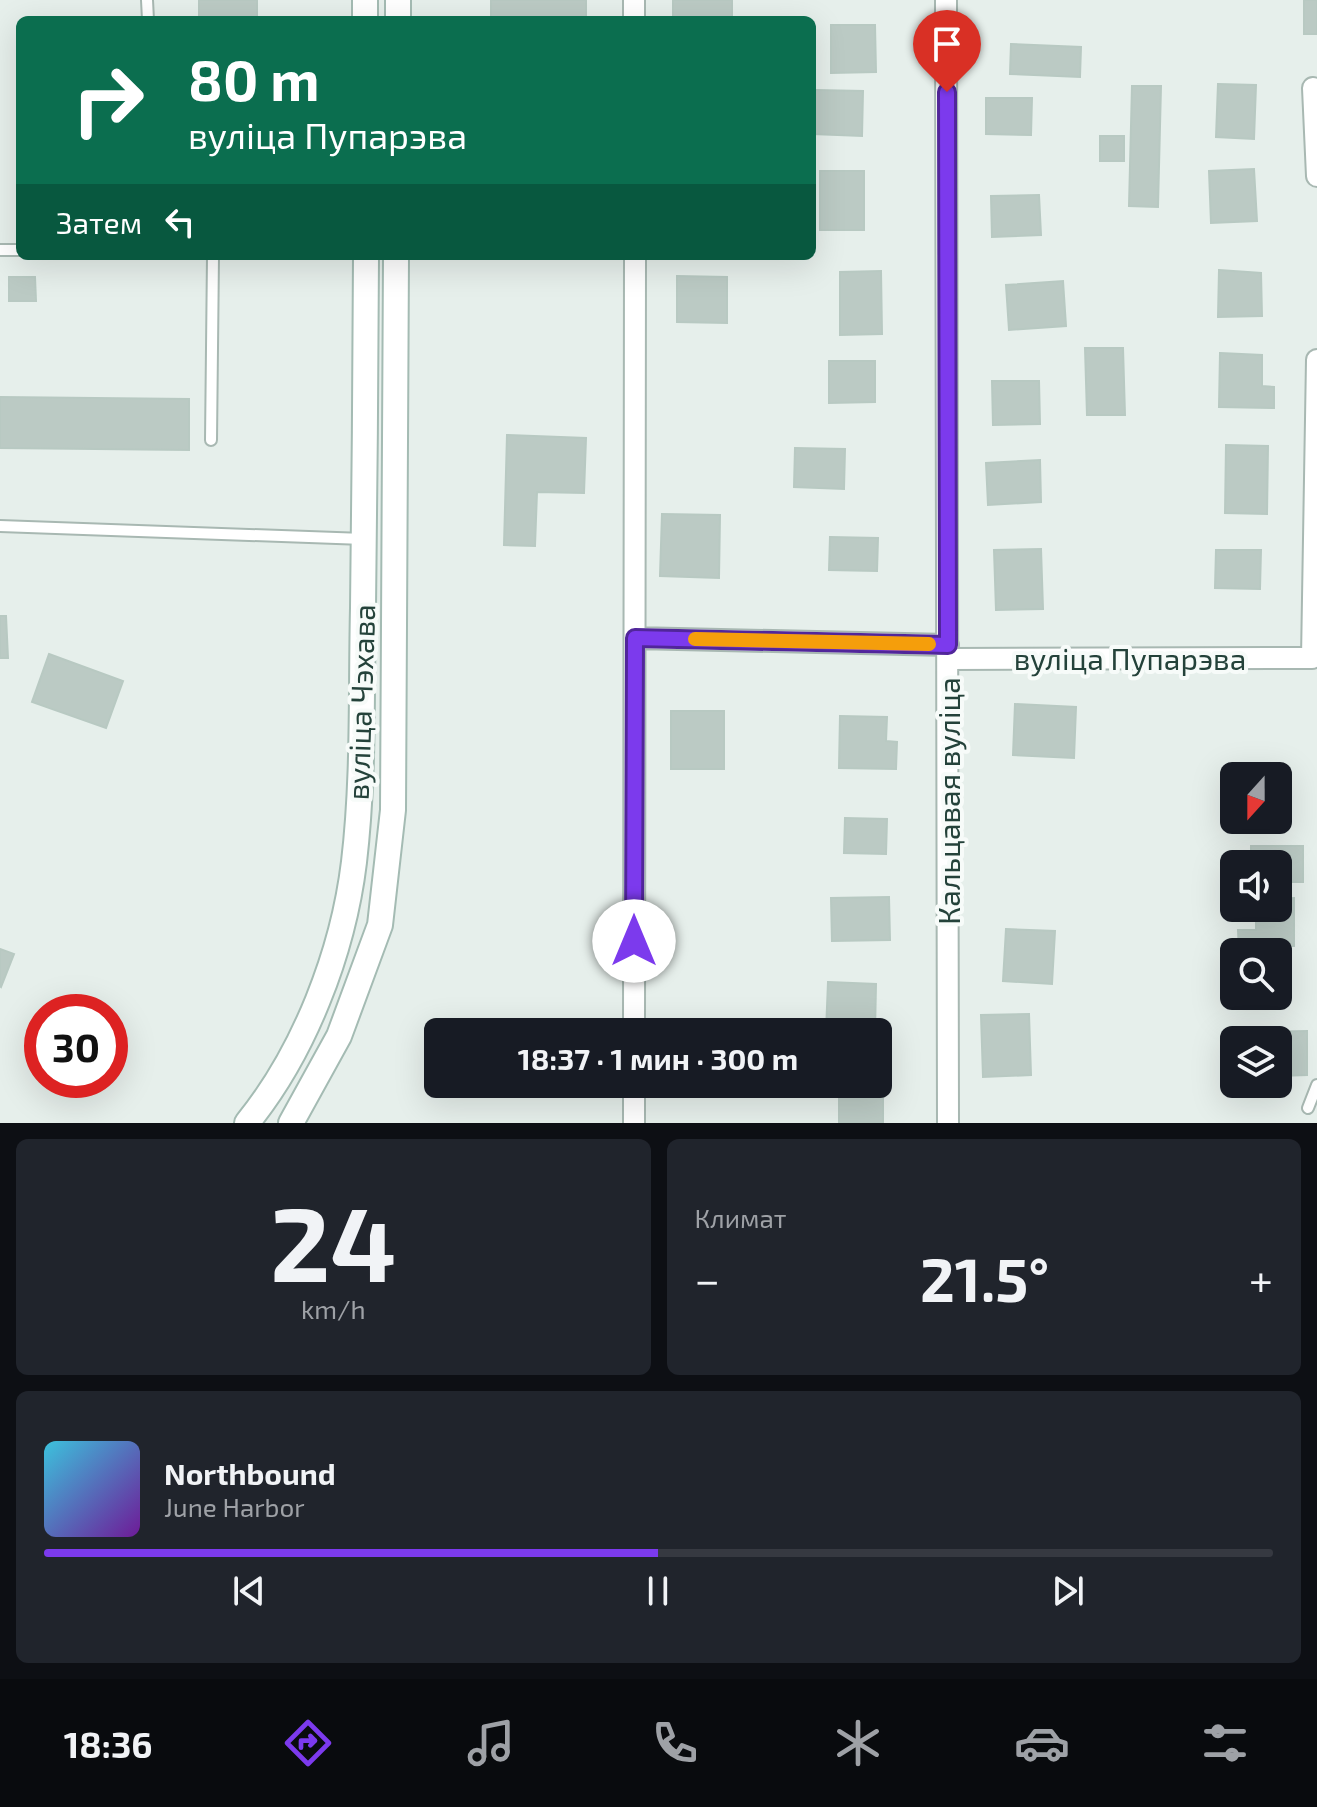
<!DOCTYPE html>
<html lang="ru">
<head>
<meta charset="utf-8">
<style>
	:root { --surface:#171b24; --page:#20242c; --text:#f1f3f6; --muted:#9ea1a6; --line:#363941; --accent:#7c3aed }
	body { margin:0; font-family:"Exo 2",sans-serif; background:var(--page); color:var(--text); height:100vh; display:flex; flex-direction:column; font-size:30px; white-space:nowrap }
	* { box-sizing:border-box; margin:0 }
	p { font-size:26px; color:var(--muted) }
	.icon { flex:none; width:44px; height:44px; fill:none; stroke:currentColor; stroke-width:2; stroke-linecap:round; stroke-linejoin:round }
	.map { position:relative; height:1123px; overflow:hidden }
	.details { display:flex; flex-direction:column; gap:16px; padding:16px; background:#0d0f14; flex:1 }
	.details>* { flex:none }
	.top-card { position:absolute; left:16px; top:16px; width:800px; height:244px; border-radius:12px; box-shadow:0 8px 32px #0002; background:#0b6e4f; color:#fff; overflow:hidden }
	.needle { width:52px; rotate:201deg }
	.controls { position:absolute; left:1220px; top:762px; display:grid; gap:16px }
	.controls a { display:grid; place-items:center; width:72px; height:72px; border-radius:12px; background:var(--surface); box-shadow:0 8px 32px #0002; font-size:40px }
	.speed { position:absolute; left:24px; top:994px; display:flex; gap:16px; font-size:40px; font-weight:700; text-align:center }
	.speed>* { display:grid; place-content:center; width:104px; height:104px; border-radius:50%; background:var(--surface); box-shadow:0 8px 32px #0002; line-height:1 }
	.speed .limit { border:12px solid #d22; background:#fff; color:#111 }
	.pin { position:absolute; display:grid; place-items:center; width:68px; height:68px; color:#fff; margin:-82px -34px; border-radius:50% 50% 50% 0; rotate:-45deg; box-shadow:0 0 8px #0007 }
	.pin .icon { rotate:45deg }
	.me { position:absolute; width:88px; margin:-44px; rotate:0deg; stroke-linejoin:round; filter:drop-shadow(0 0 6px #0008) }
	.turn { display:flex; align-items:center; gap:28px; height:168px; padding:0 40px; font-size:36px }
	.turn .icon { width:104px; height:104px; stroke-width:2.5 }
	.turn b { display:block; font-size:56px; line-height:68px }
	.then { display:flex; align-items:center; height:76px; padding:0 40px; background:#0003; gap:16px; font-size:30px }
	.big { font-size:60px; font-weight:700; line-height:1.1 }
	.details .tile { flex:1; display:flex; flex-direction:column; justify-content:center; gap:12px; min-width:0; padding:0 28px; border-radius:12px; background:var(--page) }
	.details .dial { align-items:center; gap:0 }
	.dial b { font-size:104px; line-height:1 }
	.song { display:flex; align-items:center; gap:24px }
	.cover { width:96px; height:96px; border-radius:12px; background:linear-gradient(135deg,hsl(190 70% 55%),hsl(280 70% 35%)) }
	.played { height:8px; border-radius:4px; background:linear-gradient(90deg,var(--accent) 50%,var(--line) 50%) }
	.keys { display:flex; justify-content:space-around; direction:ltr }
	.heat { display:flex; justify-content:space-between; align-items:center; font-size:44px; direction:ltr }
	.details .tiles { flex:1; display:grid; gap:16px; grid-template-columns:1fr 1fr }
	.tile:last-child { grid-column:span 2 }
	.trip { position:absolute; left:424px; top:1018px; width:468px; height:80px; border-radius:12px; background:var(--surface); box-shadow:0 8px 32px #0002; font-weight:700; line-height:80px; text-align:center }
	.tabs { display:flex; height:128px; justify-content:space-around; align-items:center; background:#090b0e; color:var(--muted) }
	.tabs .icon { width:56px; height:56px }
	.tabs .on { color:var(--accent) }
	.tabs b { font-size:36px; color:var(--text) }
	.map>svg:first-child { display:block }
	.building { fill:#bbcac4; stroke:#b8c9c2; stroke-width:2 }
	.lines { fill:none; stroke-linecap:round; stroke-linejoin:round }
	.lane-casing { stroke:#a8b8b2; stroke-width:14 }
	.street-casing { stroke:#a8b8b2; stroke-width:24 }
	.secondary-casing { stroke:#a4bbb3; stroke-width:28 }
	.lane { stroke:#fff; stroke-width:10 }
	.street { stroke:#fff; stroke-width:20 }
	.secondary { stroke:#fff; stroke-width:24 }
	.route-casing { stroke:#51269a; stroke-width:20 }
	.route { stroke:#7c3aed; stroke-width:14 }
	.slow { stroke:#f59e0b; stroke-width:14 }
	.labels { text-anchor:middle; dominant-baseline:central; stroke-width:8; stroke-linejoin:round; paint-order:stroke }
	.street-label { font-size:30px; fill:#24423a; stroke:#f7fbf9 }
</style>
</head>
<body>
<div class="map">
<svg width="1317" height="1123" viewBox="0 0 1317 1123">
	<rect width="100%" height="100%" fill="#e6efeb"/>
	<path class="building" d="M 199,0 L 257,0 L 257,20 L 199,20 Z
		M 491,0 L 586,0 L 586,20 L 491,20 Z
		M 673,0 L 732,0 L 732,20 L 673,20 Z
		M 1304,0 L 1317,0 L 1317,34 L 1304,34 Z
		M 831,25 L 875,25 L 876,72 L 831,73 Z
		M 1011,44 L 1081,47 L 1080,77 L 1010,74 Z
		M 1218,84 L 1256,85 L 1254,139 L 1216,137 Z
		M 1132,86 L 1161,86 L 1158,207 L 1129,206 Z
		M 815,90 L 863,91 L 862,136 L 813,134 Z
		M 986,98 L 1032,98 L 1031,135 L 986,134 Z
		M 1100,136 L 1124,136 L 1124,161 L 1100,161 Z
		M 1254,169 L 1257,221 L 1211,223 L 1209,171 Z
		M 820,171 L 864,171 L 864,230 L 820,230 Z
		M 1039,195 L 1041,235 L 992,237 L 991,196 Z
		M 1219,270 L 1261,273 L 1262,316 L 1218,317 Z
		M 881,271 L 882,334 L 840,335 L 840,272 Z
		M 677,276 L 727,277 L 727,323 L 677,322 Z
		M 9,277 L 35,277 L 36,301 L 9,301 Z
		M 1063,281 L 1066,326 L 1009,330 L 1006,285 Z
		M 1085,348 L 1123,348 L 1125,415 L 1087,415 Z
		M 1220,353 L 1262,355 L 1262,386 L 1274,387 L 1274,408 L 1219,407 Z
		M 829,361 L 875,361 L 875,402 L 829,403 Z
		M 992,381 L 1039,381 L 1040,424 L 993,425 Z
		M 0,397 L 189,399 L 189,450 L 0,448 Z
		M 507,435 L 586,438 L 584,493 L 537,492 L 535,546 L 504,545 Z
		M 1226,445 L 1268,446 L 1267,514 L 1225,513 Z
		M 795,448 L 845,449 L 844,489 L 794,487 Z
		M 1040,460 L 1041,502 L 988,505 L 986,463 Z
		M 662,514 L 720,515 L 719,578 L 660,576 Z
		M 830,537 L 878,538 L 877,571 L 829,570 Z
		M 1041,549 L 1043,609 L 996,610 L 994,550 Z
		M 1216,550 L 1261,550 L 1260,589 L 1215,588 Z
		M 0,616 L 6,616 L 8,658 L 0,658 Z
		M 49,654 L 123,681 L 106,728 L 32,702 Z
		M 1015,704 L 1076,707 L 1074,758 L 1013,755 Z
		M 671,711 L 724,711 L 724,769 L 671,769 Z
		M 840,716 L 887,717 L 886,741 L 897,742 L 896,769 L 839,768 Z
		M 845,818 L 887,819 L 886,854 L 844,853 Z
		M 1251,846 L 1303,846 L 1303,882 L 1278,882 L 1278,864 L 1251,864 Z
		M 889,897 L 890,940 L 832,941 L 831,898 Z
		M 1294,898 L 1294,946 L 1279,946 L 1280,962 L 1278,952 L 1239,952 L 1238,930 L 1256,930 L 1256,908 L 1278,908 L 1278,899 Z
		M 1006,929 L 1055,931 L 1052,984 L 1003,981 Z
		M 0,949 L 14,954 L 1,987 L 0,986 Z
		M 828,982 L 876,984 L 875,1032 L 826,1032 Z
		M 1029,1014 L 1031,1075 L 983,1077 L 981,1015 Z
		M 679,1020 L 719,1022 L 719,1032 L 678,1032 Z
		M 1307,1031 L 1307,1075 L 1278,1076 L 1278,1040 L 1255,1040 L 1255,1032 Z
		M 878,1075 L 883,1076 L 883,1123 L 839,1123 L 839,1084 L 878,1084 Z"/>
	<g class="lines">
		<defs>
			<path id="lane" d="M 147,0 L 148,20
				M 0,250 L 20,250
				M 211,440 L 213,256
				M 0,526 L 364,539
				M 1308,1108 L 1317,1085"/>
			<path id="street" d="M 634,0 L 634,20
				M 946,0 L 948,1123
				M 1313,88 L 1317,176
				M 635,638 L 948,645
				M 948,659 L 1312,658 L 1317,360
				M 634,1032 L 635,256
				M 634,1123 L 634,1084"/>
			<path id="secondary" d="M 365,0 L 365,20
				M 398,20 L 398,0
				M 247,1123 C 304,1053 343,953 354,862 C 364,778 361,692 363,608 C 365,491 365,373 366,256
				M 291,1123 L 339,1036 L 380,925 L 393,810 L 396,256"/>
		</defs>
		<use href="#lane" class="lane-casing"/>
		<use href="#street" class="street-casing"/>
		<use href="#secondary" class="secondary-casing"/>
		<use href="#lane" class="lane"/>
		<use href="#street" class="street"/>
		<use href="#secondary" class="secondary"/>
	</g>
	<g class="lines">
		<defs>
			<path id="route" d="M 634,941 L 635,638 L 948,645 L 947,92"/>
		</defs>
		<use href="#route" class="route-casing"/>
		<use href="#route" class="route"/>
		<path class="slow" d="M 695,639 L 929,644"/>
	</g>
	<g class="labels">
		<g class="street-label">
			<text x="1130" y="658">вуліца Пупарэва</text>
			<text transform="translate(360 702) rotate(-88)">вуліца Чэхава</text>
			<text transform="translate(948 801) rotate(-90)">Кальцавая вуліца</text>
		</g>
	</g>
</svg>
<div class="controls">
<a><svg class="needle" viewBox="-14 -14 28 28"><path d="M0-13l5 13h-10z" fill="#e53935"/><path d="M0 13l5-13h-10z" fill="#9ea1a6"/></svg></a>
<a><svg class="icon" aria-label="sound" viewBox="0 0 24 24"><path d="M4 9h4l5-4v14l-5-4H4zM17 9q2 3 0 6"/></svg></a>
<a><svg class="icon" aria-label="search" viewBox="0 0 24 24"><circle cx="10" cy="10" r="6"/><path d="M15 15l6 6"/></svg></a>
<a><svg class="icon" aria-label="layers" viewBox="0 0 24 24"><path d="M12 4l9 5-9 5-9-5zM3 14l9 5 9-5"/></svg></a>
</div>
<div class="speed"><div class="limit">30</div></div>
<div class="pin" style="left:947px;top:92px;background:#d93025"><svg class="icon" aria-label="arrive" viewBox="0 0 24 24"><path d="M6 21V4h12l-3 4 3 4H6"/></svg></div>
<svg class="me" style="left:634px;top:941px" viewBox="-20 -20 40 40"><circle r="19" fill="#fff"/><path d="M0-13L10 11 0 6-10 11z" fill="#7c3aed"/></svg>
<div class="trip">18:37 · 1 мин · 300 m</div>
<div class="top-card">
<div class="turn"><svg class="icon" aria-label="right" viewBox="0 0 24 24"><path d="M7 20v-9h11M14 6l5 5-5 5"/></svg><div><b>80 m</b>вуліца Пупарэва</div></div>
<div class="then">Затем<svg class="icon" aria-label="left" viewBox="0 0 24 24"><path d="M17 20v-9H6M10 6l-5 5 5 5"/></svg></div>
</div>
</div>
<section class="details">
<div class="tiles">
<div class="tile dial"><b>24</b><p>km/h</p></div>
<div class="tile"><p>Климат</p>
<div class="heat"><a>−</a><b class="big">21.5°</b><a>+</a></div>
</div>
<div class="tile">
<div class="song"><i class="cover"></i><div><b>Northbound</b><p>June Harbor</p></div></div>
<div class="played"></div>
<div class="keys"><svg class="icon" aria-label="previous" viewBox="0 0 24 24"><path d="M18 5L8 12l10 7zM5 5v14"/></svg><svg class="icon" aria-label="pause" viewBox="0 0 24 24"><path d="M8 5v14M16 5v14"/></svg><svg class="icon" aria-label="next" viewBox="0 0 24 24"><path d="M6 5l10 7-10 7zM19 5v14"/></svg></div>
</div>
</div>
</section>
<nav class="tabs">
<b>18:36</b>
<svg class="icon on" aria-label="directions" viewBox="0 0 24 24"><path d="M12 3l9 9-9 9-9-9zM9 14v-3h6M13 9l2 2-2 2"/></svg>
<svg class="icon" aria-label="music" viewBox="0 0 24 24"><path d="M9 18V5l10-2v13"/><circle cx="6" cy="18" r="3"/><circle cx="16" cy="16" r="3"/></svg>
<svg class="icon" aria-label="phone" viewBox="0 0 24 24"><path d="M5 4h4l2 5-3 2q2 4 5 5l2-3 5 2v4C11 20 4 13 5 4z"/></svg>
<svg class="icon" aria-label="climate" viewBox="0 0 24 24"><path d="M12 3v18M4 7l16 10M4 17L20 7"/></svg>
<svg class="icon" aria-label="car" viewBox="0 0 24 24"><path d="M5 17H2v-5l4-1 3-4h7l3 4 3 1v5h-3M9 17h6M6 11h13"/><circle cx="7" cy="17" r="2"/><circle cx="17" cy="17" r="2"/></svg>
<svg class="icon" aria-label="filters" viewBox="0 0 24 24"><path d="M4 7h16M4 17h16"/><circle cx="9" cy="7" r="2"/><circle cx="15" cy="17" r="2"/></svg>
</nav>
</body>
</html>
